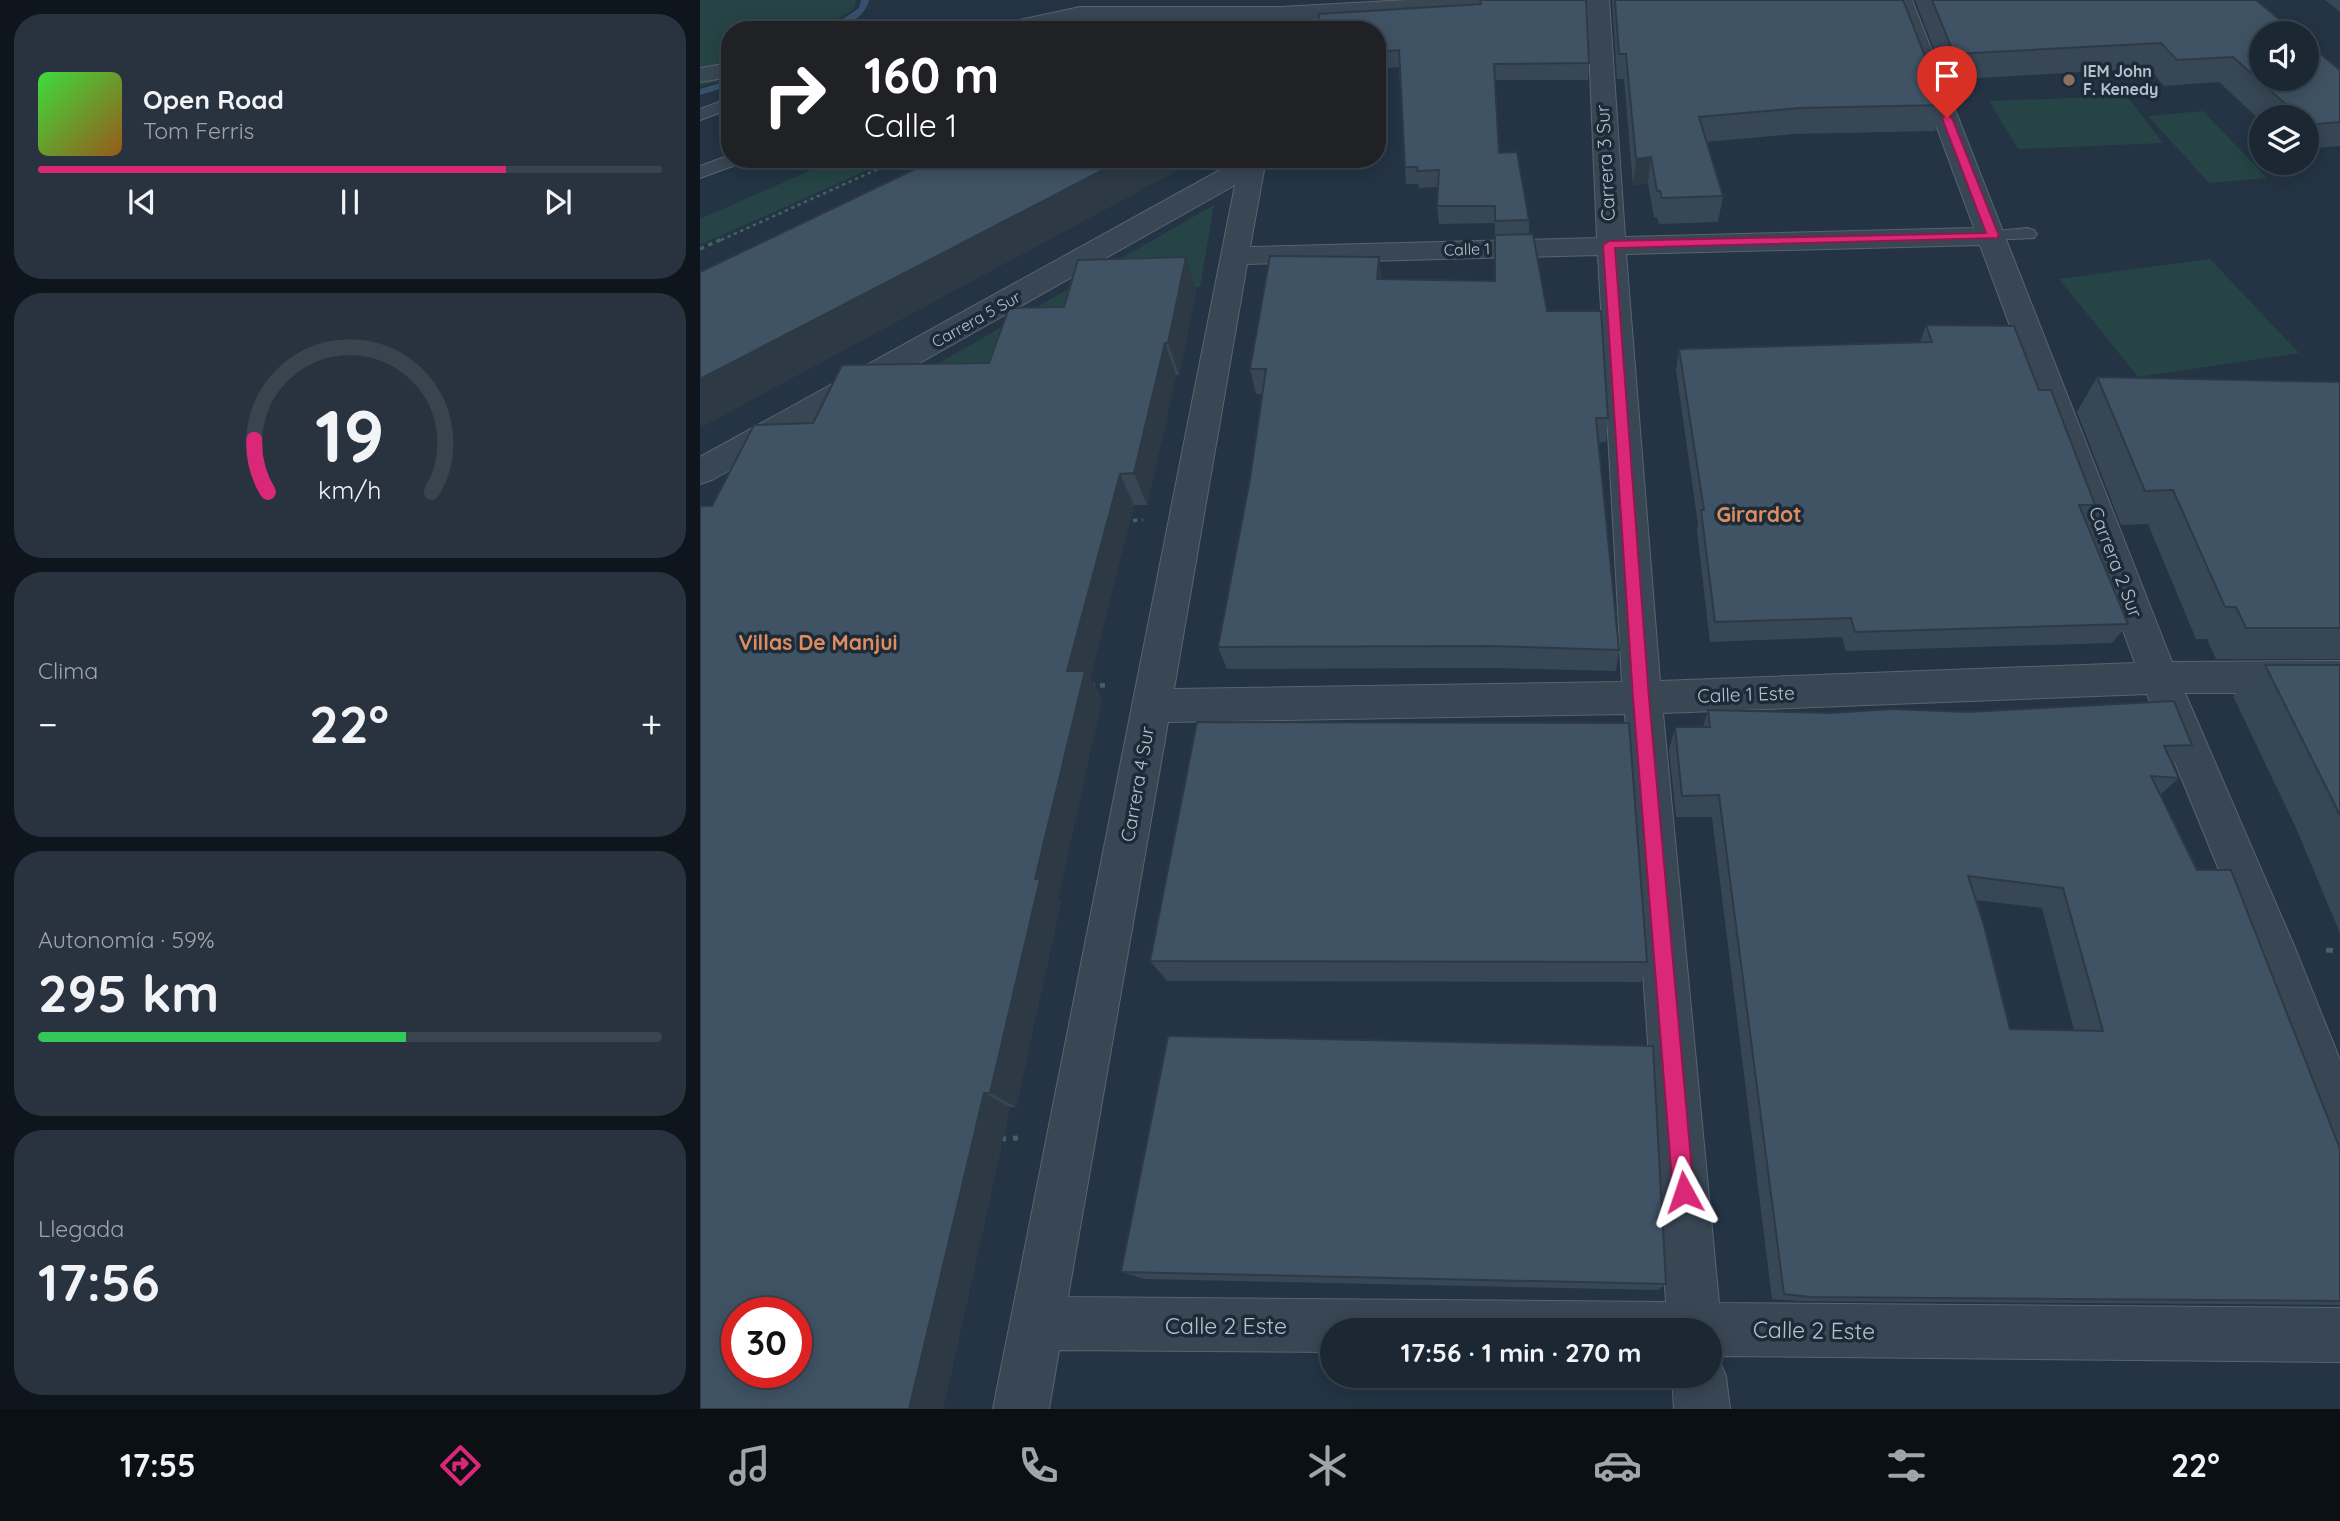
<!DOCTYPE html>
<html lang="es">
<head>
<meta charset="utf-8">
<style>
	:root { --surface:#1b2733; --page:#28333f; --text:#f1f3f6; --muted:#a0a5ac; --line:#39444e; --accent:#db2777 }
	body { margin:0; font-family:Quicksand,sans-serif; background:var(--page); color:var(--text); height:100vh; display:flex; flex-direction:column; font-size:26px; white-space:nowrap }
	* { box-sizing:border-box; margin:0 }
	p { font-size:23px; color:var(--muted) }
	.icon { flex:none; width:38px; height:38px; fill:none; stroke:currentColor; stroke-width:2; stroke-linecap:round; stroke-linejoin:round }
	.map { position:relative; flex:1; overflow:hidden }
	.sheet { display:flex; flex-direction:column; gap:14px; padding:14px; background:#0f151c; width:700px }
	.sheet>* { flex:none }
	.hud { position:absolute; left:21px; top:21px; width:665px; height:147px; border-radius:28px; box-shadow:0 4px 18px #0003,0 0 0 2px var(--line); background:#202124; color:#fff; overflow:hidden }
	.buttons { position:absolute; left:1549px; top:21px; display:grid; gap:14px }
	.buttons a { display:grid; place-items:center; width:70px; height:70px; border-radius:50%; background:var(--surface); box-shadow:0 4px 18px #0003,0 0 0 2px var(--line); font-size:35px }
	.speed { position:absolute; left:21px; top:1297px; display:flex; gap:14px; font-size:35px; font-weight:700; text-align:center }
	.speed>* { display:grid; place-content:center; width:91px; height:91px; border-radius:50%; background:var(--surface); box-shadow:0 4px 18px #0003,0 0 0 2px var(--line); line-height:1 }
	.speed .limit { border:10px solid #d22; background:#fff; color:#111 }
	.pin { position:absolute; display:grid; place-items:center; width:60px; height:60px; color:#fff; margin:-72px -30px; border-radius:50% 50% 50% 0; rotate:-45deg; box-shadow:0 0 7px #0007 }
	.pin .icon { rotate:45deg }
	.me { position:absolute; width:77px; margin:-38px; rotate:355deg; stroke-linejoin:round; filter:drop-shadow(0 0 5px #0008) }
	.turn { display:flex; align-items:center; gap:24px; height:147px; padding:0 28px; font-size:32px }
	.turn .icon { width:91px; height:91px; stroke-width:2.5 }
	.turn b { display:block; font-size:49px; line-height:60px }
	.big { font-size:52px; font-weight:700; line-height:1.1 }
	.sheet .widget { flex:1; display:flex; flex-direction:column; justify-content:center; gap:10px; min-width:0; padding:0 24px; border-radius:28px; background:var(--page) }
	.sheet .dial { align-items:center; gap:0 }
	.dial svg { height:182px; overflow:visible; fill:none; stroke:var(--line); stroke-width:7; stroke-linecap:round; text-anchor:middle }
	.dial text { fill:var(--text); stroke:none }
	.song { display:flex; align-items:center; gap:21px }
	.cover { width:84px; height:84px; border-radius:10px; background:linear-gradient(135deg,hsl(120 70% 55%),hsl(30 70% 35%)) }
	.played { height:7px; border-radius:4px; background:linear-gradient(90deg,var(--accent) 75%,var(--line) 75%) }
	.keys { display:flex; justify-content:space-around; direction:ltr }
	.heat { display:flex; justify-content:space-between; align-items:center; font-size:38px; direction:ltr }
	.charge { height:10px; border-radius:5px; background:linear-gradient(90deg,#34c759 59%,var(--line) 0) }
	.trip { position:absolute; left:620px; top:1318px; width:402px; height:70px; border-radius:35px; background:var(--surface); box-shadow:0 4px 18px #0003,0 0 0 2px var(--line); font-weight:700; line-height:70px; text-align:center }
	.dock { display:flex; height:112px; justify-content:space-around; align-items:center; background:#0b1014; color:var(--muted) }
	.dock .icon { width:49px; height:49px }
	.dock .active { color:var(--accent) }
	.dock b { font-size:32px; color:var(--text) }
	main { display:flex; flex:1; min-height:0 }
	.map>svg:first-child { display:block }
	.green { fill:#264445 }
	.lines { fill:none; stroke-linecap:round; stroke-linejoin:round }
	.stream { fill:#37516d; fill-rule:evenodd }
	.lane-casing { stroke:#576471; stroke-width:2 }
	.street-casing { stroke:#576471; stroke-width:2 }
	.path-far3 { stroke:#456161; stroke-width:2.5; stroke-dasharray:3.5 3.5; stroke-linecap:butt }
	.path-far2 { stroke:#456161; stroke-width:3.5; stroke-dasharray:4.5 4.5; stroke-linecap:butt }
	.path-far1 { stroke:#456161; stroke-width:4.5; stroke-dasharray:5 5; stroke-linecap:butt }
	.path { stroke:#456161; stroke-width:5; stroke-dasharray:7 7; stroke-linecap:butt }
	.lane { fill:#394654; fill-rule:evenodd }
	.street { fill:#394654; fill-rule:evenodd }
	.wall { fill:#374756; fill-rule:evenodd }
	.shaded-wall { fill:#2d3a46 }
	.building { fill:#405364; stroke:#2d3a46; stroke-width:2; fill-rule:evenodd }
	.route { fill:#db2777; stroke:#8e194d; stroke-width:2 }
	.education-dot { fill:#8d6e63; stroke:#1d2b39; stroke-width:2.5 }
	.labels { text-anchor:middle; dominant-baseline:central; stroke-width:7; stroke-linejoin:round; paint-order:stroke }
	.far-poi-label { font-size:16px; font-weight:bold; fill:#b6c1cd; stroke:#1d2b39; text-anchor:start }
	.far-street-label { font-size:16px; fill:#b6c1cd; stroke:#1d2b39 }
	.street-label { font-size:19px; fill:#b6c1cd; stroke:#1d2b39 }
	.neighbourhood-label { font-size:21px; font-weight:bold; fill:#df8d5f; stroke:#1d2b39 }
	.near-street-label { font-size:23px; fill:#b6c1cd; stroke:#1d2b39 }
</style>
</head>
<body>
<main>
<section class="sheet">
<div class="widget">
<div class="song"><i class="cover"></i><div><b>Open Road</b><p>Tom Ferris</p></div></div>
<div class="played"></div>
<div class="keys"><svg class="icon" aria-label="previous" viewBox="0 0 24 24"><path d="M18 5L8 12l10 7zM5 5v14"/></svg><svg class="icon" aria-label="pause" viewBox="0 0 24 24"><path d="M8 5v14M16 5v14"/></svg><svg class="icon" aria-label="next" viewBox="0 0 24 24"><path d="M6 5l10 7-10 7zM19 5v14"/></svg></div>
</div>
<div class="widget dial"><svg viewBox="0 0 100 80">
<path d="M14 69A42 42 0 1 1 86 69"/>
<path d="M14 69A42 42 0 0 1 8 46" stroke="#db2777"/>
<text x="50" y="56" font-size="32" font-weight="700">19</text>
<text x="50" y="72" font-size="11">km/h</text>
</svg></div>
<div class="widget"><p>Clima</p>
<div class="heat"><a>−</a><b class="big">22°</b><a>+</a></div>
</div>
<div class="widget"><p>Autonomía · 59%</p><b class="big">295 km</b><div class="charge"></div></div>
<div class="widget"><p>Llegada</p><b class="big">17:56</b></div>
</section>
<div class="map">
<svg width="1640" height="1409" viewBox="0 0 1640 1409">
	<rect width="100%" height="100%" fill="#243444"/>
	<path class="green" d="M 0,0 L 156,0 L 154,9 L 122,30 L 30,30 L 30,79 L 0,86 Z
		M 508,18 L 481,30 L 395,30 L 375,19 Z
		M 1427,96 L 1463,143 L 1318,149 L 1289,101 Z
		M 1503,111 L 1567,178 L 1509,183 L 1448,116 Z
		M 136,159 L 192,159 L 0,245 L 0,219 Z
		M 514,205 L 500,287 L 378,288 L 363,333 L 309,379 L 199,386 Z
		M 1510,259 L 1599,353 L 1438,377 L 1359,279 Z"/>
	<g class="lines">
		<path class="stream" d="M 161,0 L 169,0 C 166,17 143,30 127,30 L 159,8 Z
			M 30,80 L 30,86 L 0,95 L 0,89 Z"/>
		<defs>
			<path id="lane" d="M 30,98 L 30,109 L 0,120 L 0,109 Z
				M 30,155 L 30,159 L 43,159 L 41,163 L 0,178 L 0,166 Z
				M 1327,228 L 1334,230 L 1337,234 L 1334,238 L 1286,240 L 1283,236 L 1286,232 Z"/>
			<path id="street" d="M 708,0 L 830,0 L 827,5 L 819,6 L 580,21 L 380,21 L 337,30 L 293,30 L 296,25 L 380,7 L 580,7 Z
				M 887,0 L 909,0 L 925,237 L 1274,228 L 1190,0 L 1212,0 L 1472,662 L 1640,661 L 1640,693 L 1485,693 L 1595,948 L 1640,1060 L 1640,1145 L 1623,1138 L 1551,948 L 1447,694 L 963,713 L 1019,1303 L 1640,1308 L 1640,1362 L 1017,1356 L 1026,1376 L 1030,1409 L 974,1409 L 972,1376 L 1010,1376 L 1010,1330 L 632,1330 L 632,1352 L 359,1350 L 349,1409 L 293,1409 L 535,185 L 12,480 L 0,484 L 0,457 L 540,159 L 566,159 L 550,247 L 897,238 ZM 1280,245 L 1435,663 L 960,681 L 926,254 ZM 898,255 L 922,682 L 474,689 L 547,264 ZM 925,714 L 966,1302 L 368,1297 L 468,722 Z
				M 30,63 L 30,77 L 0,82 L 0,68 Z"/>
		</defs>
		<use href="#lane" class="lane-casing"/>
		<use href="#street" class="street-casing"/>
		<path class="path-far3" d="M 21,240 L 200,159"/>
		<path class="path-far2" d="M 0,249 L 24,238
			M 424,521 L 443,520"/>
		<path class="path-far1" d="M 390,686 L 409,685"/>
		<path class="path" d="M 1626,950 L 1640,951
			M 299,1139 L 318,1138"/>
		<use href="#lane" class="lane"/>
		<use href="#street" class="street"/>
	</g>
	<path class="wall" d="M 780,0 L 889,63 L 888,80 L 795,80 L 799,153 L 829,220 L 829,234 L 847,311 L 908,418 L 906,442 L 899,442 L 919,650 L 916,671 L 792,668 L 527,669 L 518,647 L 550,479 L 563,394 L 556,394 L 550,369 L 679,257 L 681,279 L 795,281 L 795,223 L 739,224 L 737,206 L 738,187 L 719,188 L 718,184 L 706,184 L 699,67 L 677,69 L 677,30 L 780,4 Z
		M 912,0 L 1203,0 L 1244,105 L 1235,131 L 1093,134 L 1006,142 L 1023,196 L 1018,222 L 959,224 L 957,217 L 954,217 L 948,183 L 933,185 L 924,79 L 917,79 Z
		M 1215,0 L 1556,0 L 1640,70 L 1640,146 L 1606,149 L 1606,117 L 1561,117 L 1561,121 L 1519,82 L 1464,86 L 1449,68 L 1246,80 Z
		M 1625,0 L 1640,0 L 1640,12 Z
		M 486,257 L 496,290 L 479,375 L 476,375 L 447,505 L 434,505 L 390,678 L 402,699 L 358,897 L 361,901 L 316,1107 L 310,1107 L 243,1409 L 12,506 L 113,423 L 289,363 L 364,307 Z
		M 1226,325 L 1339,390 L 1395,505 L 1385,520 L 1428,624 L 1412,643 L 1146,651 L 1142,637 L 1010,642 L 997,531 L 998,524 L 976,370 L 979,349 L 1220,342 Z
		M 1397,377 L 1640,382 L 1640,659 L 1516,659 L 1507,639 L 1496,639 L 1448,524 L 1421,525 L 1377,412 Z
		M 1565,665 L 1640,665 L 1640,933 L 1596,828 L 1533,696 Z
		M 1008,710 L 1492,745 L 1472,764 L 1479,778 L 1460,795 L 1640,1149 L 1640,1305 L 1097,1301 L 1072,1299 L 1012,817 L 976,817 L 969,750 L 975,727 L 1003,727 ZM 1276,900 L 1342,908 L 1374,1030 L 1310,1029 Z
		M 450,961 L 947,962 L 941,982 L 467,981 Z
		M 421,1272 L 966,1284 L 958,1290 L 444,1279 Z"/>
	<path class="shaded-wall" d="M 951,157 L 948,183 L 933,185 L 936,159 Z
		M 424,159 L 499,159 L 0,428 L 0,379 Z
		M 486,257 L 496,290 L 479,375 L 468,343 Z
		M 679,257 L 682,282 L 677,279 Z
		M 465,343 L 476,375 L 447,505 L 434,473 Z
		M 420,474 L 434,505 L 390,678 L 402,699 L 358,897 L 361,901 L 316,1107 L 290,1093 L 367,671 Z
		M 284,1093 L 310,1107 L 243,1409 L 209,1409 Z"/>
	<path class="building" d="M 780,0 L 886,0 L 889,63 L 794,64 L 799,153 L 817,152 L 829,220 L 795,221 L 795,206 L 737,206 L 739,170 L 717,171 L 717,167 L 705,167 L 699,50 L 677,52 L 677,30 L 618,30 L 619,14 L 781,4 Z
		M 915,0 L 1203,0 L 1244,105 L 1099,108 L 999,117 L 1023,196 L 962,198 L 960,191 L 957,191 L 951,157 L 936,159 L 926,54 L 919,54 Z
		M 1232,0 L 1556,0 L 1596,33 L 1561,33 L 1561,79 L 1606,79 L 1606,42 L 1640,70 L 1640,122 L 1608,125 L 1606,123 L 1606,117 L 1600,117 L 1533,57 L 1477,60 L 1461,43 L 1254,54 Z
		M 236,159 L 424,159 L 0,379 L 0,272 Z
		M 833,234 L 847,311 L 901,311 L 908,418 L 896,418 L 919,650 L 791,646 L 518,647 L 550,479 L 566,369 L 550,369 L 570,256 L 679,257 L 677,279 L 795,281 L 795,235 Z
		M 486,257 L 468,343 L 465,343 L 434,473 L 420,474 L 367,671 L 385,671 L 335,879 L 340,879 L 290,1093 L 284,1093 L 209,1409 L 0,1409 L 0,506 L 12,506 L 54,425 L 113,423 L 142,365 L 289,363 L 309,308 L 364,307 L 378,260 ZM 37,1312 L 96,1312 L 96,1372 L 37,1372 Z
		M 1226,325 L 1314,326 L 1339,390 L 1351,390 L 1395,505 L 1379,505 L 1428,624 L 1155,632 L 1151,618 L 1015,622 L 1001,510 L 1004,510 L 979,349 L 1232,342 Z
		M 1397,377 L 1640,382 L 1640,628 L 1546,628 L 1536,607 L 1525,607 L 1473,490 L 1445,491 Z
		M 1565,665 L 1640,665 L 1640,816 L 1633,801 Z
		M 1474,701 L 1492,745 L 1464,746 L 1479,778 L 1451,776 L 1497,870 L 1531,870 L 1640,1149 L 1640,1301 L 1111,1297 L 1084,1294 L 1019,795 L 982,796 L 975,727 L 1010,727 L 1008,710 L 1131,713 L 1192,709 L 1268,712 ZM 1268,876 L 1363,888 L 1403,1031 L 1310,1029 L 1283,922 Z
		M 497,722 L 929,723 L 947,962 L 450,961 Z
		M 468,1036 L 953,1046 L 966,1284 L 421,1272 Z"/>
	<path class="route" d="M 1247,115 L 1252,118 L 1299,236 L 1297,238 L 915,248 L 949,698 L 994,1192 L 991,1199 L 984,1202 L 976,1199 L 973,1192 L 933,698 L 903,245 L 909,241 L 1286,233 L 1242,118 Z"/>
	<circle class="education-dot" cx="1369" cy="80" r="7"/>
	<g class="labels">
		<g class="far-poi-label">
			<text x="1383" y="71">IEM John<tspan x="1383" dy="18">F. Kenedy</tspan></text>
		</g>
		<g class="far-street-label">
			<text transform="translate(767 249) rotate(-2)">Calle 1</text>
			<text transform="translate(276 319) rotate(-29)">Carrera 5 Sur</text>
		</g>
		<g class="street-label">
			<text transform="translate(905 163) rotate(-93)">Carrera 3 Sur</text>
			<text transform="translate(1416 562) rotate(69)">Carrera 2 Sur</text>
			<text transform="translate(1046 694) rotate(-2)">Calle 1 Este</text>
			<text transform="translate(437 784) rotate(-80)">Carrera 4 Sur</text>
		</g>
		<g class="neighbourhood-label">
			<text x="1059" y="514">Girardot</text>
			<text x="118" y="642">Villas De Manjui</text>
		</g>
		<g class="near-street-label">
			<text x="526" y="1325">Calle 2 Este</text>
			<text transform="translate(1114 1330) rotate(1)">Calle 2 Este</text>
		</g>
	</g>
</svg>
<div class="buttons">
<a><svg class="icon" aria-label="sound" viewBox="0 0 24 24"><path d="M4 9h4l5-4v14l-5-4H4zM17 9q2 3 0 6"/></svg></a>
<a><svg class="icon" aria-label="layers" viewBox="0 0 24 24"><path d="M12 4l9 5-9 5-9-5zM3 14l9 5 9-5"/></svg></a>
</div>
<div class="speed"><div class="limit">30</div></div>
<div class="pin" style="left:1247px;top:118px;background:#d93025"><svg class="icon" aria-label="arrive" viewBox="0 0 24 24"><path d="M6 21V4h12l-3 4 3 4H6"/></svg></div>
<svg class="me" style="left:984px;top:1192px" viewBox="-20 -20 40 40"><path d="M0-17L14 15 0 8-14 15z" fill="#db2777" stroke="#fff" stroke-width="4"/></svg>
<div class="trip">17:56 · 1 min · 270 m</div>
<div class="hud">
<div class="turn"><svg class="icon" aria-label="right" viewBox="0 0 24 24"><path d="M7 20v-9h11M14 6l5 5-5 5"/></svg><div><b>160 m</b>Calle 1</div></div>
</div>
</div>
</main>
<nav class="dock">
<b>17:55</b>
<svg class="icon active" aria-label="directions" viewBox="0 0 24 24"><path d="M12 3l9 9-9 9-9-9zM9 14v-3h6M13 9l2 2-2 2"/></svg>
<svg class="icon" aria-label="music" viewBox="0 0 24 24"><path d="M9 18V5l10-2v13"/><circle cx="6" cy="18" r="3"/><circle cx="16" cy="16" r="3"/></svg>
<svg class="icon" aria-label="phone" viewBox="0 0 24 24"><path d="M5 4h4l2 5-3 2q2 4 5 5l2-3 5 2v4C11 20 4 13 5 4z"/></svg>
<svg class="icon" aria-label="climate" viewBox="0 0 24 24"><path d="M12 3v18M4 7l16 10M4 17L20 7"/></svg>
<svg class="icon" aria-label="car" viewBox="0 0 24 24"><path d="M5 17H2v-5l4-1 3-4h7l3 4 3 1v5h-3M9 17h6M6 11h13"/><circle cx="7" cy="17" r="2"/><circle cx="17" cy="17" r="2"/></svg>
<svg class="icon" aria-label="filters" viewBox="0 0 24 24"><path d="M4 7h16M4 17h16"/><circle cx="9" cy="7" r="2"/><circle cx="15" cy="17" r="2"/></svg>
<b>22°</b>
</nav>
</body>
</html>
